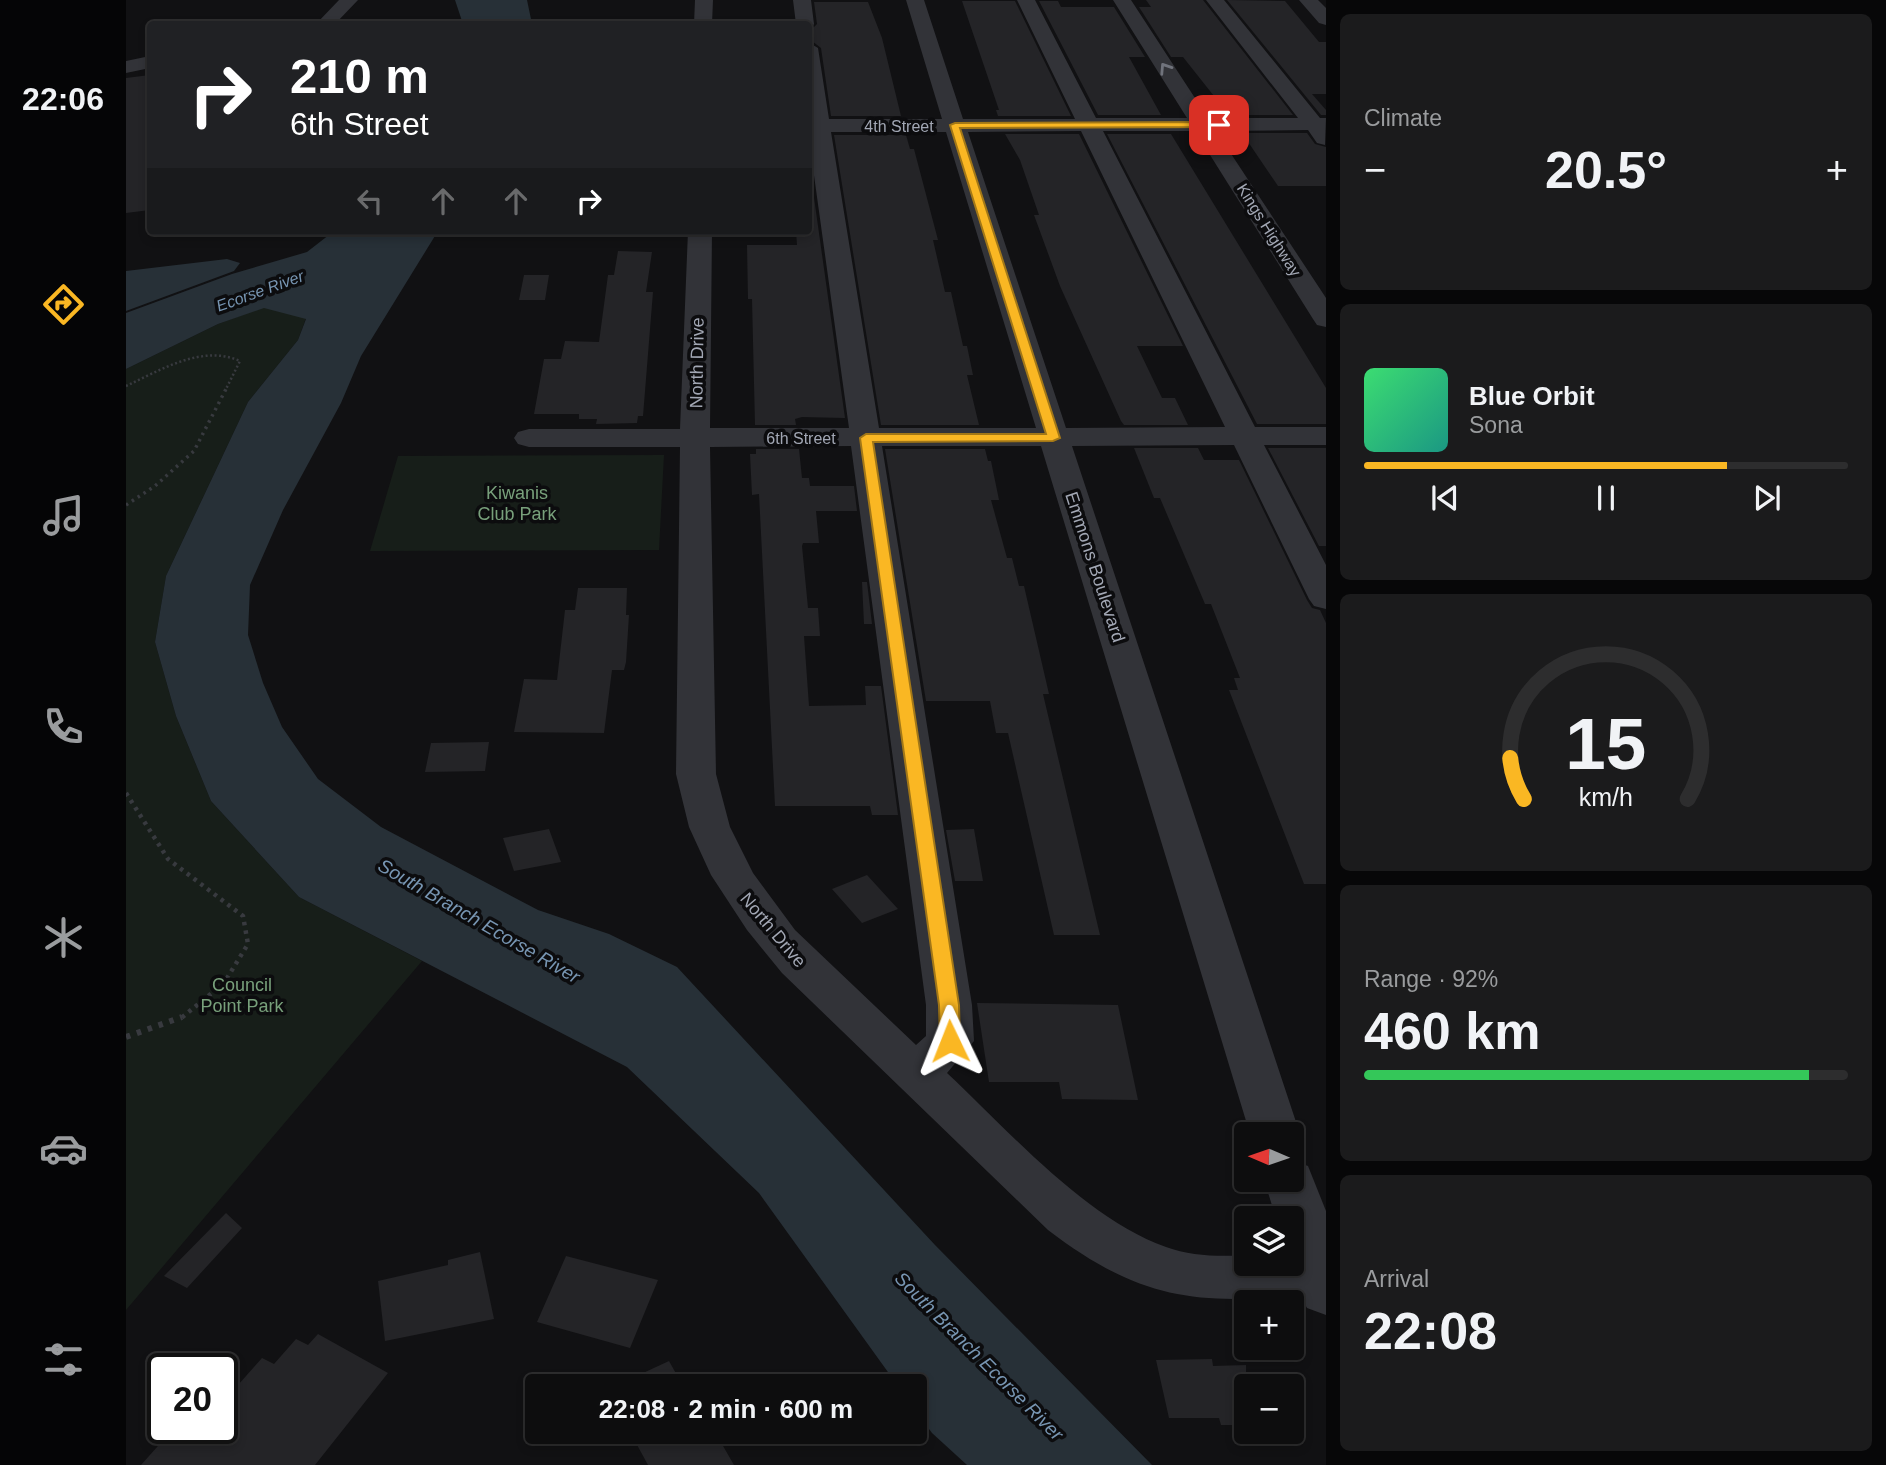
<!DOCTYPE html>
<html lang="en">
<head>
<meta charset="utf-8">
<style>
	:root { --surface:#0d0d0e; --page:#1b1b1c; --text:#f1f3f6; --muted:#9a9c9e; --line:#2d2d2e; --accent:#fab723 }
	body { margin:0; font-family:Arial,sans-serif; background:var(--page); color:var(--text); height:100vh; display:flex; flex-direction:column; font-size:26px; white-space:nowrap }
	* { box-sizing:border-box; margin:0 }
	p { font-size:23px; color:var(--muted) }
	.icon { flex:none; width:38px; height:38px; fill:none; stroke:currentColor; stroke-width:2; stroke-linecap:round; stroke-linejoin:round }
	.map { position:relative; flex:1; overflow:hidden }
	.sheet { display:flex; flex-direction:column; gap:14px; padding:14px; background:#070708; width:560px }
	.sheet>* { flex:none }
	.banner { position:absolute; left:21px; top:21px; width:665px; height:214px; border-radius:7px; box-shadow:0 4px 10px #0003,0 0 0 2px var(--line); background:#202124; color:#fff; overflow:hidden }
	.needle { width:46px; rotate:272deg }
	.controls { position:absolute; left:1108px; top:1122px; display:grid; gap:14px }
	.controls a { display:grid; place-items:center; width:70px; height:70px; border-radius:7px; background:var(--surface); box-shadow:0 4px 10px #0003,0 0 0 2px var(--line); font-size:35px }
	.speed { position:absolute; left:21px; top:1353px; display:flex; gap:14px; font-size:35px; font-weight:700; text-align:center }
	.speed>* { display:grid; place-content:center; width:91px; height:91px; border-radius:50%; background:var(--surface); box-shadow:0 4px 10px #0003,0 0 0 2px var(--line); line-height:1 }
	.speed .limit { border:4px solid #111; border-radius:10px; background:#fff; color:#111 }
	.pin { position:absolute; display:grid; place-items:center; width:60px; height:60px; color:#fff; margin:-30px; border-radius:14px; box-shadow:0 4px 10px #0006 }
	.me { position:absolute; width:77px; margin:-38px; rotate:358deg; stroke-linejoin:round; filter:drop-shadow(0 0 5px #0008) }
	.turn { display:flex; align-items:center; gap:24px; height:147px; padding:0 28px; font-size:32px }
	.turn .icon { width:91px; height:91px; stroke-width:2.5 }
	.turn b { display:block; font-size:49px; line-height:60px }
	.lanes { display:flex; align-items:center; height:66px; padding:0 28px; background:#0003; justify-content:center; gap:35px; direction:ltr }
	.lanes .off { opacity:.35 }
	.big { font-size:52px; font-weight:700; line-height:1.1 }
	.sheet .tile { flex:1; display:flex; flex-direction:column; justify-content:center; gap:10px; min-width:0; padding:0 24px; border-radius:10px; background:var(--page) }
	.sheet .dial { align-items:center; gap:0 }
	.dial svg { height:182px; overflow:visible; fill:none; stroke:var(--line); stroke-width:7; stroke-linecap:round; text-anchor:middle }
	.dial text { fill:var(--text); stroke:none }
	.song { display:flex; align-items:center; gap:21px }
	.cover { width:84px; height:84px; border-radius:10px; background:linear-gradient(135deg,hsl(140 70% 55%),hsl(170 70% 35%)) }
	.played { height:7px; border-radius:4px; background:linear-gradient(90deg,var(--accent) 75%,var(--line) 75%) }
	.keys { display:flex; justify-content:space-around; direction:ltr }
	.heat { display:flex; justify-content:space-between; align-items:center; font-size:38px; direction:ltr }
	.charge { height:10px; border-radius:5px; background:linear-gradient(90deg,#34c759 92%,var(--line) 0) }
	.trip { position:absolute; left:399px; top:1374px; width:402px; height:70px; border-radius:7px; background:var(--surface); box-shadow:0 4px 10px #0003,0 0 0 2px var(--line); font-weight:700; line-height:70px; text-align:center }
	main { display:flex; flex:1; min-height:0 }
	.tabs { display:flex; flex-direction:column; width:126px; justify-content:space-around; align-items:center; background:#050506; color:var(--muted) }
	.tabs .icon { width:49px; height:49px }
	.tabs .current { color:var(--accent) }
	.tabs b { font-size:32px; color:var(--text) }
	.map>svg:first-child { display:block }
	.green { fill:#171e19 }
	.water { fill:#273037 }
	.building { fill:#242427 }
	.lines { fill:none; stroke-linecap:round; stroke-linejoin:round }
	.path-far3 { stroke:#383a3f; stroke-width:2.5; stroke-dasharray:2 2.5; stroke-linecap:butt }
	.path-far2 { stroke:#383a3f; stroke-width:3.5; stroke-dasharray:2.5 4.5; stroke-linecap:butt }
	.path-far1 { stroke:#383a3f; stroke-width:4.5; stroke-dasharray:3.5 5; stroke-linecap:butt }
	.path { stroke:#383a3f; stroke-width:6; stroke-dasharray:4.5 7; stroke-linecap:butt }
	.minor { fill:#323338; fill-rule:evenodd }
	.oneway { stroke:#70737c }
	.route { fill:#fab723; stroke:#a27717; stroke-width:2 }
	.labels { text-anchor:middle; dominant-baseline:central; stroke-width:7; stroke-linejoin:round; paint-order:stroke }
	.far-street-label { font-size:16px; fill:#a2a7b4; stroke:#0c0c0e }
	.far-water-label { font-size:16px; font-style:italic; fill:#7795b2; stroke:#0c0c0e }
	.street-label { font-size:18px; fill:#a2a7b4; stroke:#0c0c0e }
	.park-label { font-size:18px; fill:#78a07b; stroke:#0c0c0e }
	.water-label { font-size:19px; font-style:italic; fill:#7795b2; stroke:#0c0c0e }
</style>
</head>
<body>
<main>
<nav class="tabs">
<b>22:06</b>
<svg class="icon current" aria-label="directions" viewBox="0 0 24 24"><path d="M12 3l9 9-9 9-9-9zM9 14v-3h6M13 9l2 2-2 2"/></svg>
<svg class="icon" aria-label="music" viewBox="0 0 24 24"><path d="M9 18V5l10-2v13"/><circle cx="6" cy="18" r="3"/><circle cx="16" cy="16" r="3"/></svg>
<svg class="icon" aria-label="phone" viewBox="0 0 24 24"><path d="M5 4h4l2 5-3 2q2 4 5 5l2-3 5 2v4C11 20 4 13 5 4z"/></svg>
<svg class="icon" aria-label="climate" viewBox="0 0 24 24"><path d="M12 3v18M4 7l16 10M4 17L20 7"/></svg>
<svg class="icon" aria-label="car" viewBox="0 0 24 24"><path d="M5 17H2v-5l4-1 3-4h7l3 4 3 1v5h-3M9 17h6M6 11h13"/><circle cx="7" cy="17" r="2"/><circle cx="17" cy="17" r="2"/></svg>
<svg class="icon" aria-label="filters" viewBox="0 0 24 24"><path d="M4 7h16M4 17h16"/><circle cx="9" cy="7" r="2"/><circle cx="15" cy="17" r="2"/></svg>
</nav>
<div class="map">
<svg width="1200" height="1465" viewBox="0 0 1200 1465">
	<rect width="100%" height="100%" fill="#111113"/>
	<path class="green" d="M 138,307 L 180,318 L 172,340 L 122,402 L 40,576 L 29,642 L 50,716 L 85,801 L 173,897 L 296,961 L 0,1310 L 0,369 L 92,324 Z
		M 538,455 L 533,550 L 244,551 L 272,456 Z"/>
	<path class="water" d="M 329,0 L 401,0 L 406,24 L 337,24 Z
		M 208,231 L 312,231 L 235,356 L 215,403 L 157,510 L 124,585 L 122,635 L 137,683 L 156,727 L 192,779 L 255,827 L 412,910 L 483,934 L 551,967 L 809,1245 L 1026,1465 L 841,1465 L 806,1433 L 789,1410 L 789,1386 L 772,1386 L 633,1193 L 501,1067 L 173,897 L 85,801 L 50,716 L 29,642 L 40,576 L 122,402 L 172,340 L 180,319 L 138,308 L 92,324 L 0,369 L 0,313 L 106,274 L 181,252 Z
		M 101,259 L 114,263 L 108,271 L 0,311 L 0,271 Z"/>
	<path class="building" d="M 1020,0 L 1077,0 L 1167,115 L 1103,115 L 1057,57 L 1045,57 L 1013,7 L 1025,7 Z
		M 1101,0 L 1159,1 L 1193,42 L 1200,42 L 1200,94 L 1186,94 L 1200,110 L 1200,115 L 1195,115 Z
		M 836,1 L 889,1 L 945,116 L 872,116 L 870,110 L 873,110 Z
		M 913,1 L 932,1 L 935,7 L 988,7 L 1019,57 L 1003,57 L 1035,115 L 972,115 Z
		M 688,2 L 742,2 L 756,38 L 775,116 L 705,116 L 695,48 L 686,41 L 684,31 L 691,24 Z
		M 24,75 L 24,210 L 0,213 L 0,78 Z
		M 1116,133 L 1181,133 L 1189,144 L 1200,147 L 1200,186 L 1152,186 Z
		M 879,134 L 953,134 L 1057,346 L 1011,346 L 1036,398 L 1049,398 L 1062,425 L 998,425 L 995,421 L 934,286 L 908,215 L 913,215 L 894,160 Z
		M 981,134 L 1045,134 L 1200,388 L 1200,424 L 1131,424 Z
		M 708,135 L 780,135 L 784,149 L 788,149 L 812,240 L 807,240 L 819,292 L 825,292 L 837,346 L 841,346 L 847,375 L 841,375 L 853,425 L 755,425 Z
		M 682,155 L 719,418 L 676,417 L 669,419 L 670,425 L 629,425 L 626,299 L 622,299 L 621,245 L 671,245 L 670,231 L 682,231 Z
		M 492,251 L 526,252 L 520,292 L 527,292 L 517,416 L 512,416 L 511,423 L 470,424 L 471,419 L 453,419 L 453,414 L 408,414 L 418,359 L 435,359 L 439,341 L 473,342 L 482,275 L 488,275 Z
		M 398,275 L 423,275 L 419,300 L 393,300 Z
		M 1008,448 L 1072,448 L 1078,460 L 1113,460 L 1181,600 L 1186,608 L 1194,610 L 1200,623 L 1200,884 L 1178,884 L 1103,690 L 1112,690 L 1108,678 L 1114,678 L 1085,604 L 1079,604 L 1034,498 L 1028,498 Z
		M 1142,448 L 1200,448 L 1200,546 L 1193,546 Z
		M 630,449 L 673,449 L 676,478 L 683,478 L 684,486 L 728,486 L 731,511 L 690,511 L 693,543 L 677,543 L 676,546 L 682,608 L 692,608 L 694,636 L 678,636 L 683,706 L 740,705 L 739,686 L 755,686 L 772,815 L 746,815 L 744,806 L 649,806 L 633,494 L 626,495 L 624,454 L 630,454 Z
		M 759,449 L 859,449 L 862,461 L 865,461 L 873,500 L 865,500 L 881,558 L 886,558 L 893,586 L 898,586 L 923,694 L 917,694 L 974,935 L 928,935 L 882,733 L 870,733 L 864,701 L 800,701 Z
		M 736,582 L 741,582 L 746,624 L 738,624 Z
		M 452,588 L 501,588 L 500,615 L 503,615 L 500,662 L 498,670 L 486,670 L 478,733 L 388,732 L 398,679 L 431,680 L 439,610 L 449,610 Z
		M 363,742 L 359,771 L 299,772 L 305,743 Z
		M 423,829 L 435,862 L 388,871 L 377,838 Z
		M 848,829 L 857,881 L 829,881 L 820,830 Z
		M 741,875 L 772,909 L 736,923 L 706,889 Z
		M 851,1003 L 992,1005 L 1012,1100 L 936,1099 L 933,1082 L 863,1082 Z
		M 100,1213 L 116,1228 L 61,1288 L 38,1276 Z
		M 354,1252 L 368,1319 L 259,1341 L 252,1281 L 322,1265 L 322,1260 Z
		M 440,1256 L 532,1280 L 504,1348 L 411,1322 Z
		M 192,1334 L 262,1373 L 189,1465 L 15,1465 L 48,1428 L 96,1428 L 96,1403 L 136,1358 L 148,1364 L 170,1339 L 182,1345 Z
		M 1086,1359 L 1087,1366 L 1120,1365 L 1120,1425 L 1095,1425 L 1093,1418 L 1043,1418 L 1030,1360 Z
		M 543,1361 L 557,1386 L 489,1386 Z
		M 504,1432 L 589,1432 L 608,1465 L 522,1465 Z"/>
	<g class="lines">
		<path class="path-far3" d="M 0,386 C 35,370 76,344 114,361 L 99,391"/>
		<path class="path-far2" d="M 0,505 L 29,486 L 68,451 L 100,389"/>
		<path class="path-far1" d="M 0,793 L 42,859 L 117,916 L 122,944 L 98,983 L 54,1019"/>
		<path class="path" d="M 0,1037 L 56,1017"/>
		<path class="minor" d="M 213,0 L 232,0 L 209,24 L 190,24 Z
			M 569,0 L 587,0 L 586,24 L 568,24 Z
			M 667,0 L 685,0 L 688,24 L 686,28 L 682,29 L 682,24 L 670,24 Z
			M 780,0 L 798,0 L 837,119 L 949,119 L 891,0 L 909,0 L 970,118 L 1061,118 L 987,0 L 1005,0 L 1082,118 L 1172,118 L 1080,0 L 1098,0 L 1194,118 L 1200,118 L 1199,145 L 1191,143 L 1182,130 L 1090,131 L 1200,298 L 1200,327 L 1191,325 L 1187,319 L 1069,131 L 977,131 L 1129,427 L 1200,427 L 1200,445 L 1138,445 L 1200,565 L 1200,609 L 1188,606 L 1183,599 L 1108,445 L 946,446 L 1174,1134 L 1167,1148 L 1166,1134 L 1124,1134 L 915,446 L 756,446 L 846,1005 L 848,1041 L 821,1073 C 883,1131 960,1219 1040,1247 C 1065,1256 1094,1257 1120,1255 L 1120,1264 L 1166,1264 L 1166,1218 L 1150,1218 L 1138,1180 L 1166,1180 L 1166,1160 L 1182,1166 L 1200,1211 L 1200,1315 L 1181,1308 L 1174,1295 C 1067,1306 1010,1297 922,1230 L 656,973 L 621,930 L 585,875 L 563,827 L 550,774 L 554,447 L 403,447 L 392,444 L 388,438 L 392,432 L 403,429 L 554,429 L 562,231 L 586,231 L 584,428 L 723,428 L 682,132 L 682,42 L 692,48 L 703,119 L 816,119 ZM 955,131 L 1099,427 L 940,428 L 842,132 ZM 705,132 L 820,132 L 910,428 L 753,428 ZM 725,446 L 800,1005 L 800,1036 L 790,1045 L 669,930 L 627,873 L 604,827 L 590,774 L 584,447 Z
			M 1173,0 L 1192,0 L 1200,8 L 1200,25 L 1193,23 Z
			M 24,56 L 24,68 L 0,73 L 0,61 Z"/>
	</g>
	<defs><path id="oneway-chevron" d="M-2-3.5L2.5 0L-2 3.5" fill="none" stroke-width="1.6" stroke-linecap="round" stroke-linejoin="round" transform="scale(1.75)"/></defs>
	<use class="oneway" href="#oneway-chevron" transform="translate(1039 68) rotate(-123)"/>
	<path class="route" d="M 1093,122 L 1096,127 L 834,128 L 934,438 L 927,441 L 747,442 L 833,1005 L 834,1041 L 824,1048 L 814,1041 L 813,1005 L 734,438 L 740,434 L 920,434 L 824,125 L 829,123 Z"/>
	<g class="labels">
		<g class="far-street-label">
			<text x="773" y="126">4th Street</text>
			<text transform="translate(1143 230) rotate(58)">Kings Highway</text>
			<text x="675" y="438">6th Street</text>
		</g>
		<g class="far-water-label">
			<text transform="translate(134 291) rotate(-20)">Ecorse River</text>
		</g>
		<g class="street-label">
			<text transform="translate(571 363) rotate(-89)">North Drive</text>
			<text transform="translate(969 567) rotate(72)">Emmons Boulevard</text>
			<text transform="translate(647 930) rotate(50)">North Drive</text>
		</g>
		<g class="park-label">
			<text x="391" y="493">Kiwanis<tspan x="391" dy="21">Club Park</tspan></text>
			<text x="116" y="985">Council<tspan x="116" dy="21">Point Park</tspan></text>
		</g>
		<g class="water-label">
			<text transform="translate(353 921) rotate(30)">South Branch Ecorse River</text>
			<text transform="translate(853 1356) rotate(45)">South Branch Ecorse River</text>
		</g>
	</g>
</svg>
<div class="controls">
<a><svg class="needle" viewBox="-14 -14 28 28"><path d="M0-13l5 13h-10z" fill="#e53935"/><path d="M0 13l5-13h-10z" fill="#9a9c9e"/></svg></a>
<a><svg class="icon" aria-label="layers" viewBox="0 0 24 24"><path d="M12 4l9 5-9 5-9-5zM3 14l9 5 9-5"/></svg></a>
<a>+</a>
<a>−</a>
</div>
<div class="speed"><div class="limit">20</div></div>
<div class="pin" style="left:1093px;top:125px;background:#d93025"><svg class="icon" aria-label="arrive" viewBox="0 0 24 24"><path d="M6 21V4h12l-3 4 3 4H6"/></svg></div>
<svg class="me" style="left:824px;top:1041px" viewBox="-20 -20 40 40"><path d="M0-17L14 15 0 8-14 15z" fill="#fab723" stroke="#fff" stroke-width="4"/></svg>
<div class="trip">22:08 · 2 min · 600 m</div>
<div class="banner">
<div class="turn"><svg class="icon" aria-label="right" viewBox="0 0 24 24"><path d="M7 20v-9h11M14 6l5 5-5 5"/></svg><div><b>210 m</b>6th Street</div></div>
<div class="lanes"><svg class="icon off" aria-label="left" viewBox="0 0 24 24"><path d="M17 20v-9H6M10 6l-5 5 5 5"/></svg><svg class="icon off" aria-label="ahead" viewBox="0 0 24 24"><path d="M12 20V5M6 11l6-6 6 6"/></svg><svg class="icon off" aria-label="ahead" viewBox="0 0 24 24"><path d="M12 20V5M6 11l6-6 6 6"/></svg><svg class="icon" aria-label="right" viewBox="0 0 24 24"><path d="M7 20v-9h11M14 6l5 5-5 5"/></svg></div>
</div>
</div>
<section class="sheet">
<div class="tile"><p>Climate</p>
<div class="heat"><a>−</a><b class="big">20.5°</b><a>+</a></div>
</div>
<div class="tile">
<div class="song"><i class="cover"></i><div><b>Blue Orbit</b><p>Sona</p></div></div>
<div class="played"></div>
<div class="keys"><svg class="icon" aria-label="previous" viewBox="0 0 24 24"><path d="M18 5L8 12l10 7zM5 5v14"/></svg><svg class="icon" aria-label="pause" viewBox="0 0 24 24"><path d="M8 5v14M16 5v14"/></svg><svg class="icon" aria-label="next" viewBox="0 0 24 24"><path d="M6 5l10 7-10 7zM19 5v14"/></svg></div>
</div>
<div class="tile dial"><svg viewBox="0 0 100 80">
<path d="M14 69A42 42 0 1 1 86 69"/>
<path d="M14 69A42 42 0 0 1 8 51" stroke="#fab723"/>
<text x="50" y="56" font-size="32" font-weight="700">15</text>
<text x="50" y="72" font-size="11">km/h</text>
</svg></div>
<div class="tile"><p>Range · 92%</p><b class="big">460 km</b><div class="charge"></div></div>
<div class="tile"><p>Arrival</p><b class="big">22:08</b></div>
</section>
</main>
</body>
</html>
